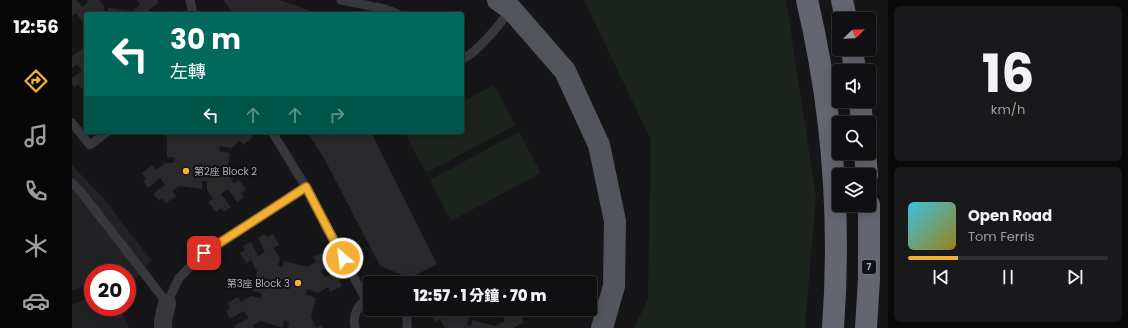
<!DOCTYPE html>
<html lang="zh-TW">
<head>
<meta charset="utf-8">
<style>
	:root { --surface:#101012; --page:#19191b; --text:#f1f3f6; --muted:#9c9d9f; --line:#303032; --accent:#f2b134 }
	body { margin:0; font-family:Poppins,"Noto Sans TC",sans-serif; background:var(--page); color:var(--text); height:100vh; display:flex; flex-direction:column; font-size:15px; white-space:nowrap }
	* { box-sizing:border-box; margin:0 }
	p { font-size:13px; color:var(--muted) }
	.icon { flex:none; width:22px; height:22px; fill:none; stroke:currentColor; stroke-width:2; stroke-linecap:round; stroke-linejoin:round }
	.map { position:relative; flex:1; overflow:hidden }
	.panel { display:flex; flex-direction:column; gap:6px; padding:6px; background:#09090a; width:240px }
	.panel>* { flex:none }
	.hud { position:absolute; left:12px; top:12px; width:380px; height:122px; border-radius:4px; box-shadow:0 2px 10px #0003,0 0 0 1px var(--line); background:#00695c; color:#fff; overflow:hidden }
	.needle { width:26px; rotate:67deg }
	.controls { position:absolute; left:760px; top:12px; display:grid; gap:8px }
	.controls a { display:grid; place-items:center; width:44px; height:44px; border-radius:4px; background:var(--surface); box-shadow:0 2px 10px #0003,0 0 0 1px var(--line); font-size:20px }
	.speed { position:absolute; left:12px; top:264px; display:flex; gap:8px; font-size:20px; font-weight:700; text-align:center }
	.speed>* { display:grid; place-content:center; width:52px; height:52px; border-radius:50%; background:var(--surface); box-shadow:0 2px 10px #0003,0 0 0 1px var(--line); line-height:1 }
	.speed .limit { border:6px solid #d22; background:#fff; color:#111 }
	.pin { position:absolute; display:grid; place-items:center; width:34px; height:34px; color:#fff; margin:-17px; border-radius:8px; box-shadow:0 2px 6px #0006 }
	.me { position:absolute; width:44px; margin:-22px; rotate:332deg; stroke-linejoin:round; filter:drop-shadow(0 0 3px #0008) }
	.turn { display:flex; align-items:center; gap:14px; height:84px; padding:0 20px; font-size:18px }
	.turn .icon { width:52px; height:52px; stroke-width:2.5 }
	.turn b { display:block; font-size:28px; line-height:34px }
	.lanes { display:flex; align-items:center; height:38px; padding:0 20px; background:#0003; justify-content:center; gap:20px; direction:ltr }
	.lanes .off { opacity:.35 }
	.panel .widget { flex:1; display:flex; flex-direction:column; justify-content:center; gap:6px; min-width:0; padding:0 14px; border-radius:6px; background:var(--page) }
	.panel .dial { align-items:center; gap:0 }
	.dial b { font-size:52px; line-height:1 }
	.song { display:flex; align-items:center; gap:12px }
	.cover { width:48px; height:48px; border-radius:6px; background:linear-gradient(135deg,hsl(190 70% 55%),hsl(50 70% 35%)) }
	.played { height:4px; border-radius:2px; background:linear-gradient(90deg,var(--accent) 25%,var(--line) 25%) }
	.keys { display:flex; justify-content:space-around; direction:ltr }
	.trip { position:absolute; left:291px; top:276px; width:234px; height:40px; border-radius:4px; background:var(--surface); box-shadow:0 2px 10px #0003,0 0 0 1px var(--line); font-weight:800; line-height:40px; text-align:center }
	main { display:flex; flex:1; min-height:0 }
	.dock { display:flex; flex-direction:column; width:72px; justify-content:space-around; align-items:center; background:#060607; color:var(--muted) }
	.dock .icon { width:28px; height:28px }
	.dock .active { color:var(--accent) }
	.dock b { font-size:18px; color:var(--text) }
	.map>svg:first-child { display:block }
	.built { fill:#222225 }
	.green { fill:#1c231d }
	.building { fill:#29292c }
	.lines { fill:none; stroke-linecap:round; stroke-linejoin:round }
	.lane { stroke:#37383d; stroke-width:9 }
	.street { stroke:#37383d; stroke-width:18 }
	.primary { stroke:#53555c; stroke-width:22 }
	.highway { stroke:#63666e; stroke-width:22 }
	.route-casing { stroke:#9d7322; stroke-width:10 }
	.route { stroke:#f2b134; stroke-width:7 }
	.poi-dot { fill:#f2b134; stroke:#111113; stroke-width:1.5 }
	.labels { text-anchor:middle; dominant-baseline:central; stroke-width:4; stroke-linejoin:round; paint-order:stroke }
	.shield { fill:#111113; stroke:#7b7e86; stroke-width:1 }
	.shield-label { font-size:9px; font-weight:bold; fill:#a8adb8 }
	.poi-label { font-size:10px; fill:#a8adb8; stroke:#111113; text-anchor:start }
</style>
</head>
<body>
<main>
<nav class="dock">
<b>12:56</b>
<svg class="icon active" aria-label="directions" viewBox="0 0 24 24"><path d="M12 3l9 9-9 9-9-9zM9 14v-3h6M13 9l2 2-2 2"/></svg>
<svg class="icon" aria-label="music" viewBox="0 0 24 24"><path d="M9 18V5l10-2v13"/><circle cx="6" cy="18" r="3"/><circle cx="16" cy="16" r="3"/></svg>
<svg class="icon" aria-label="phone" viewBox="0 0 24 24"><path d="M5 4h4l2 5-3 2q2 4 5 5l2-3 5 2v4C11 20 4 13 5 4z"/></svg>
<svg class="icon" aria-label="climate" viewBox="0 0 24 24"><path d="M12 3v18M4 7l16 10M4 17L20 7"/></svg>
<svg class="icon" aria-label="car" viewBox="0 0 24 24"><path d="M5 17H2v-5l4-1 3-4h7l3 4 3 1v5h-3M9 17h6M6 11h13"/><circle cx="7" cy="17" r="2"/><circle cx="17" cy="17" r="2"/></svg>
</nav>
<div class="map">
<svg width="816" height="328" viewBox="0 0 816 328">
	<rect width="100%" height="100%" fill="#161618"/>
	<path class="built" d="M 0,165 L 33,200 L 79,260 L 70,270 L 57,291 L 55,289 L 55,273 L 21,273 L 21,283 L 0,291 Z
		M 21,296 L 21,307 L 48,307 L 57,328 L 0,328 L 0,305 Z"/>
	<path class="green" d="M 512,0 L 714,0 L 744,197 L 733,328 L 562,328 L 576,299 L 579,140 Z
		M 422,85 L 443,125 L 354,173 L 332,132 L 390,132 L 390,102 Z
		M 447,132 L 469,173 L 379,221 L 358,180 Z"/>
	<path class="building" d="M 0,0 L 5,0 L 10,7 L 16,2 L 15,0 L 27,0 L 32,6 L 31,14 L 14,14 L 14,44 L 11,43 L 11,23 L 4,13 L 0,16 Z
		M 65,0 L 85,0 L 87,2 L 75,12 L 76,14 L 35,14 L 36,8 L 60,11 L 68,5 Z
		M 151,0 L 207,0 L 248,14 L 162,14 Z
		M 10,49 L 14,49 L 14,86 L 10,89 L 6,84 L 3,87 L 0,84 L 0,78 L 10,71 L 5,64 L 0,68 L 0,56 Z
		M 92,132 L 177,132 L 181,137 L 171,145 L 168,141 L 159,148 L 148,146 L 147,151 L 158,153 L 155,173 L 162,183 L 167,180 L 174,189 L 169,193 L 172,197 L 165,202 L 156,189 L 149,194 L 159,207 L 152,212 L 149,208 L 144,212 L 136,202 L 141,199 L 135,190 L 135,181 L 130,181 L 130,189 L 107,186 L 100,191 L 104,196 L 94,203 L 90,198 L 87,201 L 81,194 L 93,185 L 88,178 L 76,188 L 71,181 L 74,179 L 70,173 L 80,165 L 84,170 L 93,163 L 102,163 L 103,158 L 95,157 L 95,137 Z
		M 235,132 L 299,132 L 365,264 L 338,278 L 308,266 L 253,160 Z
		M 193,234 L 195,237 L 201,234 L 207,245 L 202,248 L 208,258 L 206,266 L 210,267 L 212,261 L 235,267 L 244,262 L 241,257 L 252,252 L 255,258 L 259,256 L 263,263 L 249,271 L 253,277 L 267,270 L 270,278 L 267,280 L 270,286 L 258,292 L 256,287 L 246,293 L 236,289 L 234,294 L 244,298 L 239,317 L 244,328 L 249,325 L 251,328 L 216,328 L 217,322 L 212,320 L 211,328 L 189,321 L 181,325 L 182,328 L 163,328 L 162,326 L 176,318 L 172,311 L 158,319 L 154,311 L 158,309 L 155,303 L 166,297 L 169,302 L 179,296 L 188,298 L 190,294 L 181,291 L 185,271 L 179,260 L 174,263 L 168,253 L 173,250 L 171,246 L 179,242 L 186,256 L 193,252 L 186,238 Z
		M 362,309 L 372,309 L 375,314 L 382,310 L 381,309 L 393,309 L 397,317 L 395,325 L 399,326 L 400,320 L 423,326 L 433,321 L 430,316 L 441,311 L 444,317 L 448,315 L 452,322 L 441,328 L 373,328 L 368,319 L 363,322 L 357,312 Z"/>
	<g class="lines">
		<path class="lane" d="M 118,0 L 121,14
			M 269,0 L 313,9 L 326,14
			M 390,59 C 405,53 429,23 439,9
			M 0,123 L 18,145 L 35,132
			M 200,132 L 234,187 L 294,300
			M 0,183 L 9,192 L 95,303 L 107,278 L 132,253 L 234,187
			M 333,309 L 335,316 L 335,328
			M 283,328 C 280,315 286,303 298,298"/>
		<path class="street" d="M 91,328 L 91,321 L 95,303"/>
		<path class="primary" d="M 426,0 L 439,9 L 493,71 L 527,145 L 543,221 L 542,286 L 530,328"/>
		<path class="highway" d="M 735,0 C 760,106 769,219 761,328
			M 770,0 L 774,19
			M 780,49 L 783,71
			M 788,101 L 790,123
			M 793,153 L 795,175
			M 794,328 L 797,279 L 797,205"/>
	</g>
	<g class="lines">
		<defs>
			<path id="route" d="M 132,253 L 234,187 L 271,258"/>
		</defs>
		<use href="#route" class="route-casing"/>
		<use href="#route" class="route"/>
	</g>
	<g class="poi-dot">
		<circle cx="114" cy="171" r="4"/>
		<circle cx="226" cy="283" r="4"/>
	</g>
	<g class="labels">
		<rect class="shield" x="790" y="260" width="14" height="14" rx="3"/>
		<g class="shield-label">
			<text x="797" y="267">7</text>
		</g>
		<g class="poi-label">
			<text x="122" y="171">第2座 Block 2</text>
			<text x="218" y="283" text-anchor="end">第3座 Block 3</text>
		</g>
	</g>
</svg>
<div class="controls">
<a><svg class="needle" viewBox="-14 -14 28 28"><path d="M0-13l5 13h-10z" fill="#e53935"/><path d="M0 13l5-13h-10z" fill="#9c9d9f"/></svg></a>
<a><svg class="icon" aria-label="sound" viewBox="0 0 24 24"><path d="M4 9h4l5-4v14l-5-4H4zM17 9q2 3 0 6"/></svg></a>
<a><svg class="icon" aria-label="search" viewBox="0 0 24 24"><circle cx="10" cy="10" r="6"/><path d="M15 15l6 6"/></svg></a>
<a><svg class="icon" aria-label="layers" viewBox="0 0 24 24"><path d="M12 4l9 5-9 5-9-5zM3 14l9 5 9-5"/></svg></a>
</div>
<div class="speed"><div class="limit">20</div></div>
<div class="pin" style="left:132px;top:253px;background:#d93025"><svg class="icon" aria-label="arrive" viewBox="0 0 24 24"><path d="M6 21V4h12l-3 4 3 4H6"/></svg></div>
<svg class="me" style="left:271px;top:258px" viewBox="-20 -20 40 40"><circle r="17" fill="#f2b134" stroke="#fff" stroke-width="3"/><path d="M0-11L8 9 0 5-8 9z" fill="#fff"/></svg>
<div class="trip">12:57 · 1 分鐘 · 70 m</div>
<div class="hud">
<div class="turn"><svg class="icon" aria-label="left" viewBox="0 0 24 24"><path d="M17 20v-9H6M10 6l-5 5 5 5"/></svg><div><b>30 m</b>左轉</div></div>
<div class="lanes"><svg class="icon" aria-label="left" viewBox="0 0 24 24"><path d="M17 20v-9H6M10 6l-5 5 5 5"/></svg><svg class="icon off" aria-label="ahead" viewBox="0 0 24 24"><path d="M12 20V5M6 11l6-6 6 6"/></svg><svg class="icon off" aria-label="ahead" viewBox="0 0 24 24"><path d="M12 20V5M6 11l6-6 6 6"/></svg><svg class="icon off" aria-label="right" viewBox="0 0 24 24"><path d="M7 20v-9h11M14 6l5 5-5 5"/></svg></div>
</div>
</div>
<section class="panel">
<div class="widget dial"><b>16</b><p>km/h</p></div>
<div class="widget">
<div class="song"><i class="cover"></i><div><b>Open Road</b><p>Tom Ferris</p></div></div>
<div class="played"></div>
<div class="keys"><svg class="icon" aria-label="previous" viewBox="0 0 24 24"><path d="M18 5L8 12l10 7zM5 5v14"/></svg><svg class="icon" aria-label="pause" viewBox="0 0 24 24"><path d="M8 5v14M16 5v14"/></svg><svg class="icon" aria-label="next" viewBox="0 0 24 24"><path d="M6 5l10 7-10 7zM19 5v14"/></svg></div>
</div>
</section>
</main>
</body>
</html>
